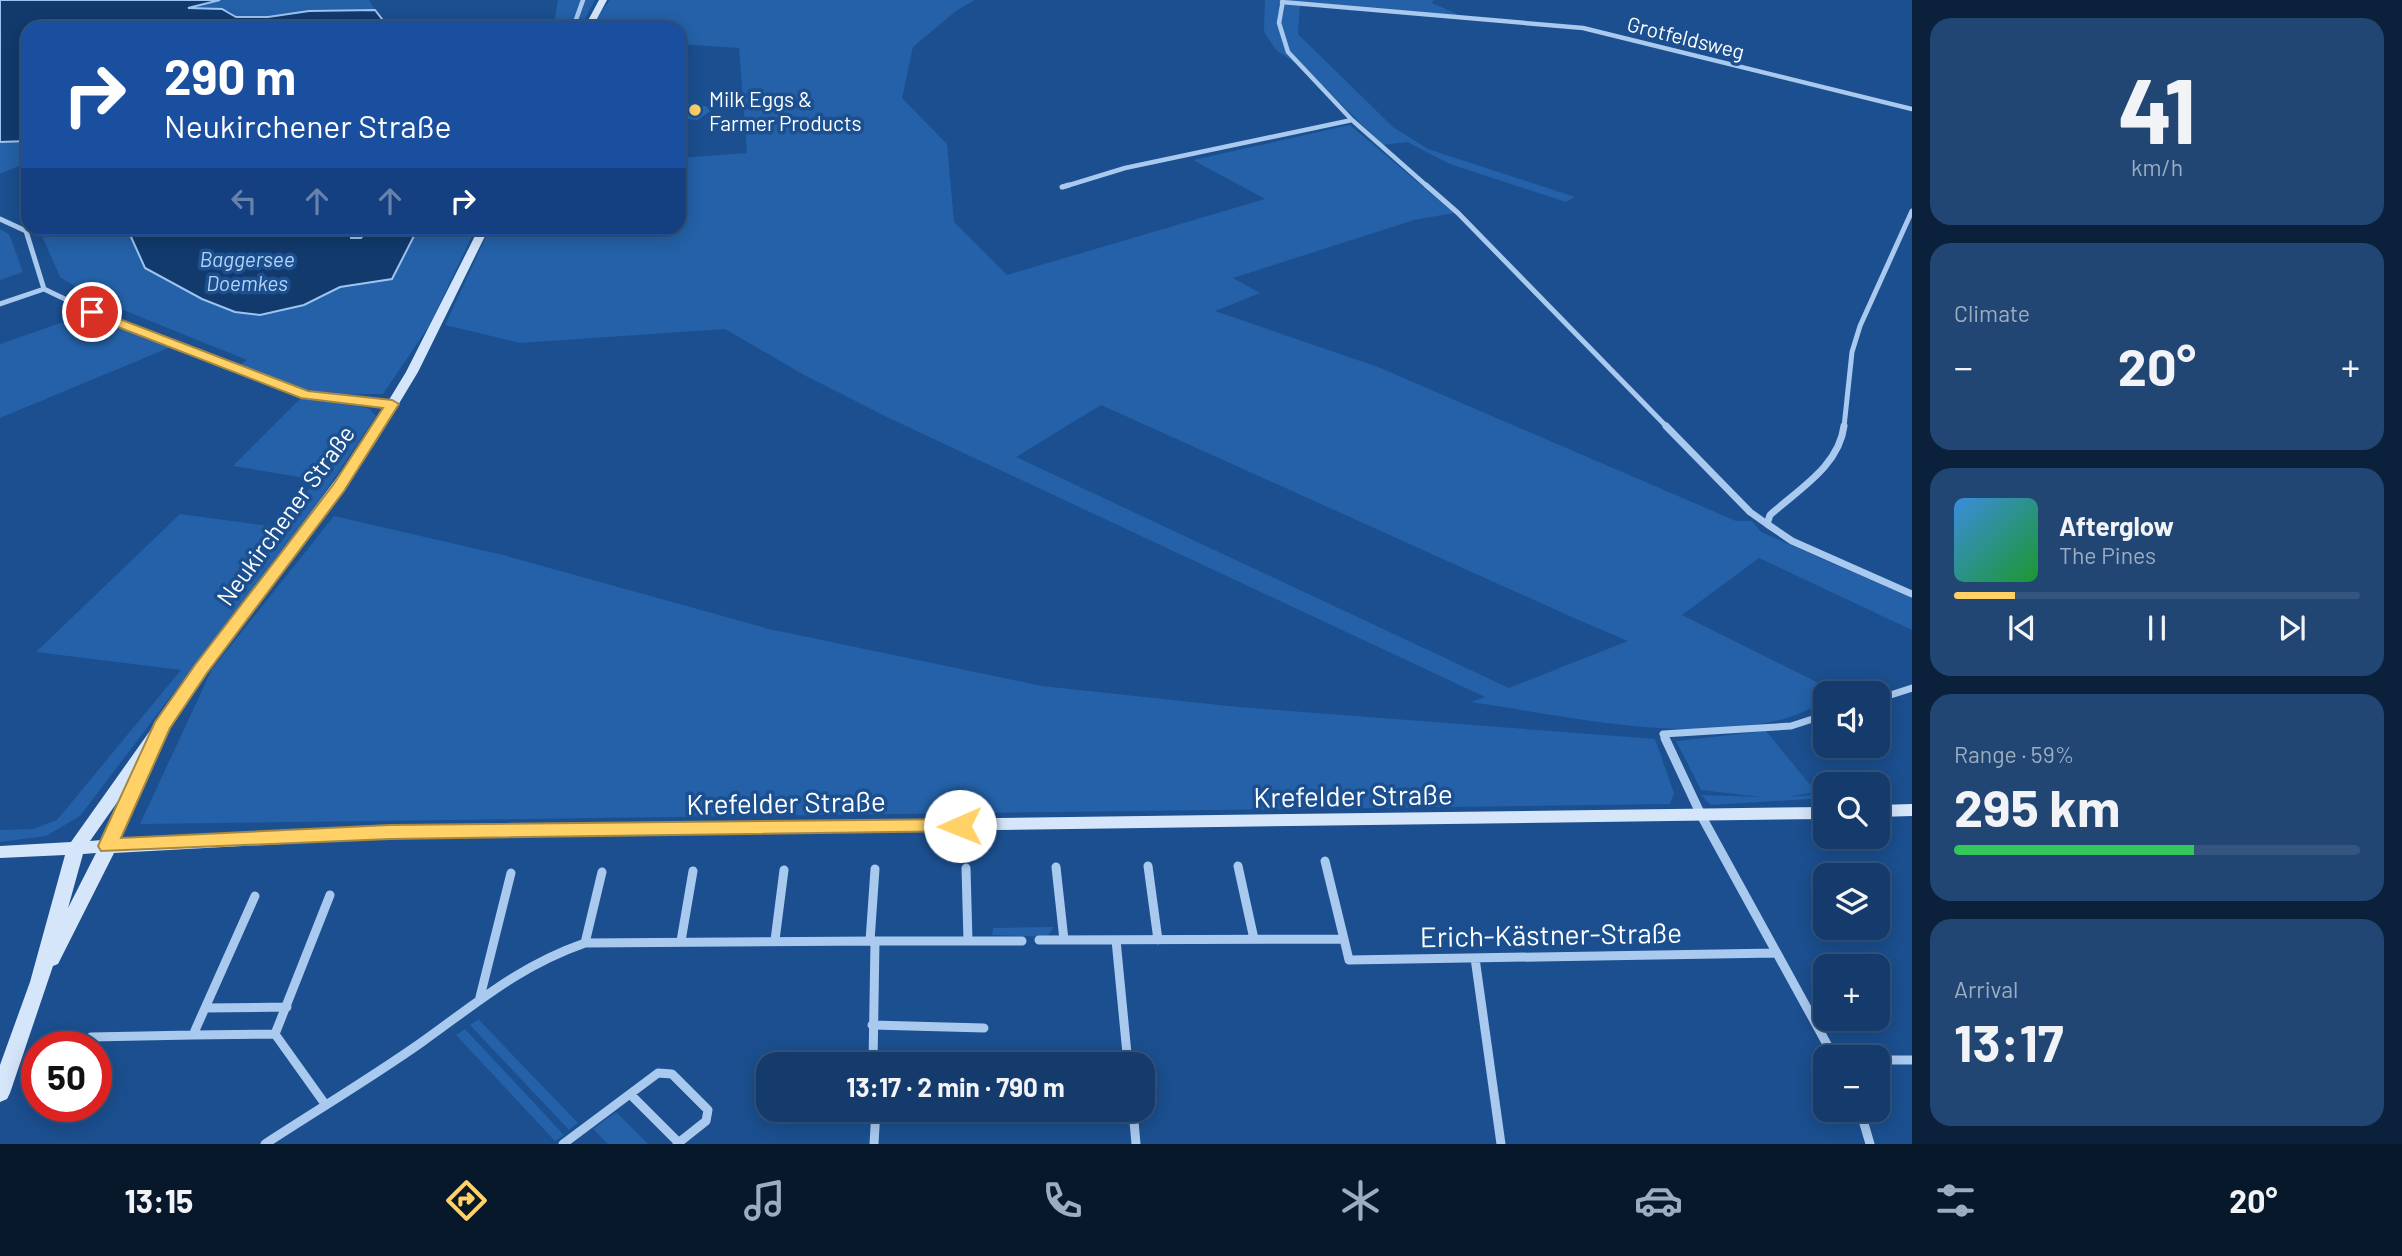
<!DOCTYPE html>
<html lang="en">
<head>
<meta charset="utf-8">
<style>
	:root { --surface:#143b6b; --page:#214673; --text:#f1f3f6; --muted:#9dadc1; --line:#33557e; --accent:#ffd166 }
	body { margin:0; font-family:Barlow,sans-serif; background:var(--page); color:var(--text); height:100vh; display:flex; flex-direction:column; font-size:26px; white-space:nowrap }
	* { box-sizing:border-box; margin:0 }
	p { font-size:23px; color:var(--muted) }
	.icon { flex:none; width:38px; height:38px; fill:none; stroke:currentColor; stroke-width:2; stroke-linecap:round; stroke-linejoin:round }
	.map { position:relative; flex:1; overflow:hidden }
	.details { display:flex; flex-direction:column; gap:18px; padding:18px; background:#0b203b; width:490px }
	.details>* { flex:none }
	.guide { position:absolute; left:21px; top:21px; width:665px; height:214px; border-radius:21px; box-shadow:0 4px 18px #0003,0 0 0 2px var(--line); background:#1a4fa0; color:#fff; overflow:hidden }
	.controls { position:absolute; left:1813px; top:681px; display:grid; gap:14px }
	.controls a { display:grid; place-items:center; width:77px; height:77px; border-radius:14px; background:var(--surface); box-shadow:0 4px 18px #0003,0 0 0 2px var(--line); font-size:35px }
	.speed { position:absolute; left:21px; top:1031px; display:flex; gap:14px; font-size:35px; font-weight:700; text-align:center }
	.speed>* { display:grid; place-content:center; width:91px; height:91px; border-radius:50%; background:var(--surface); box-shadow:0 4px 18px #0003,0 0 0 2px var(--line); line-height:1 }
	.speed .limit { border:10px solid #d22; background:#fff; color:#111 }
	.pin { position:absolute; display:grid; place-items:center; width:60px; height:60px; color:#fff; margin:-30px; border:4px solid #fff; border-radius:50%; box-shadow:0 2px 7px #0007 }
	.me { position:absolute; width:77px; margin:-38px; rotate:269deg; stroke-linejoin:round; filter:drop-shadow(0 0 5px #0008) }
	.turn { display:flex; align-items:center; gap:24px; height:147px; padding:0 28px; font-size:32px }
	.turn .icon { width:91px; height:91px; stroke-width:2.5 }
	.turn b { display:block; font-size:49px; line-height:60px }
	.lanes { display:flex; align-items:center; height:66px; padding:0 28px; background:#0003; justify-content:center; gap:35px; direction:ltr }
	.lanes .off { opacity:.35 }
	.big { font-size:52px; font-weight:700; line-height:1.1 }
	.details .widget { flex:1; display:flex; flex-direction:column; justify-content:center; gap:10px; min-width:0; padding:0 24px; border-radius:21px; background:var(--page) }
	.details .dial { align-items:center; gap:0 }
	.dial b { font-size:91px; line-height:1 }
	.song { display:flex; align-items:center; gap:21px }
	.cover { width:84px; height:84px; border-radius:10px; background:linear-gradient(135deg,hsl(210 70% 55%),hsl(130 70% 35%)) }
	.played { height:7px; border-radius:4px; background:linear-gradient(90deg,var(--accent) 15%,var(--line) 15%) }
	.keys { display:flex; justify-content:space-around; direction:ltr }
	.heat { display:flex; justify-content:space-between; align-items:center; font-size:38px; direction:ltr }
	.charge { height:10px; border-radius:5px; background:linear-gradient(90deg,#34c759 59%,var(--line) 0) }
	.trip { position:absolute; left:756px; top:1052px; width:399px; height:70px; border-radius:21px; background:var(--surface); box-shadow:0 4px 18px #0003,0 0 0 2px var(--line); font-weight:700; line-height:70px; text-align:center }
	.dock { display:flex; height:112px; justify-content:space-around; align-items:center; background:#08182b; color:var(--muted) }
	.dock .icon { width:49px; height:49px }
	.dock .active { color:var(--accent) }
	.dock b { font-size:32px; color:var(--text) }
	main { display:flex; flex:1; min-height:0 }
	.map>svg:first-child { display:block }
	.green { fill:#2461a8; fill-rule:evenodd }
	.water { fill:#123a6d; stroke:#9cc4f0; stroke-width:2 }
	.building { fill:#2a66ad }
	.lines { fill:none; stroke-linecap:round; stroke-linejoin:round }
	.minor-far3 { stroke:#a9c9ee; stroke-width:4.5 }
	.minor-far2 { stroke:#a9c9ee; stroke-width:5 }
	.minor-far1 { stroke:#a9c9ee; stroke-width:7 }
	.minor { stroke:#a9c9ee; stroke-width:9 }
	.secondary { fill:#d6e6fa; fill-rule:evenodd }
	.route { fill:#ffd166; stroke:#a68842; stroke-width:2 }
	.poi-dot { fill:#ffd166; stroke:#1b4f8f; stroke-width:2.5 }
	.labels { text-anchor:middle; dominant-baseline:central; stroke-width:7; stroke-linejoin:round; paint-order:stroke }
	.far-street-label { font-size:21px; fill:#fff; stroke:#1b4f8f }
	.far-poi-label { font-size:21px; fill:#fff; stroke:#1b4f8f; text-anchor:start }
	.far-water-label { font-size:21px; font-style:italic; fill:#b5d3f5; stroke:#1b4f8f }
	.street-label { font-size:24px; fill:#fff; stroke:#1b4f8f }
	.near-street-label { font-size:28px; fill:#fff; stroke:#1b4f8f }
</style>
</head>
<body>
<main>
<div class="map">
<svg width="1912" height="1144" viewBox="0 0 1912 1144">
	<rect width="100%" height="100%" fill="#1b4f8f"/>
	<path class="green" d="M 220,0 L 369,0 L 375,10 L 309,11 L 268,17 L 236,17 L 230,11 L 186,9 Z
		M 558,0 L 595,0 L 580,28 L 553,28 Z
		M 610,0 L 975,0 L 956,11 L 913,47 L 902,98 L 947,144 L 954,222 L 1007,275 L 1265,199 L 1193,160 L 1350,125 L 1454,213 L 1414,220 L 1233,278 L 1260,293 L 1215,311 L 1378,367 L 1736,521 L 1752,521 L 1761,532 L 1912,598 L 1912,630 L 1759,558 L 1682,615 L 1839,693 L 1825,693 L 1825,702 C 1811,708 1796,716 1780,720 C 1679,743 1573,717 1471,702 L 1485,697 L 889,418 L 804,375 L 725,329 L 520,343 L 445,325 L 490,228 L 679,228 L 679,158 L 747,153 L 739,48 L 679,44 L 679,28 L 588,28 ZM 1101,405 L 1574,618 L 1628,641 L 1509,688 L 1016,457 Z
		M 1265,0 L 1434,0 L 1432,3 L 1466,18 L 1300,4 L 1298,34 L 1393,127 L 1428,149 L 1575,197 L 1566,202 L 1450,164 L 1407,142 L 1383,145 L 1306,70 L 1276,50 L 1264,32 Z
		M 28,141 L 28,162 L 0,174 L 0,142 Z
		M 43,228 L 127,228 L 145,268 L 304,305 L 340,287 L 392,279 L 414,236 L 447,228 L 476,228 L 429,326 L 383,394 L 306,395 L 237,367 L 247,360 L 96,299 L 60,277 L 39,229 Z
		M 0,229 L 9,234 L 23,272 L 0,280 Z
		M 92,312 L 178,344 L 0,418 L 0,344 Z
		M 301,398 L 362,407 L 370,409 L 376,416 L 319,501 L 80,816 L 46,836 L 0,842 L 0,830 L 33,829 L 57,820 L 181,670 L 36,652 L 180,514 L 277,527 L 317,480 L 233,466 Z
		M 334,516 L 503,555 L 769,629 L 1042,686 L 1238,707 L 1655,739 L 1674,793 L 1670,804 L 140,824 L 212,669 Z
		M 1766,731 L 1816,792 L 1787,797 L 1825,794 L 1825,798 L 1711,805 L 1701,795 L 1761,797 L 1701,790 L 1676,741 Z
		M 1054,927 L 1047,937 L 992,935 L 993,928 Z
		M 479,1019 L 480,1021 L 578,1123 L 569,1130 L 470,1025 Z
		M 465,1029 L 564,1135 L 555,1141 L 456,1035 Z
		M 616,1112 L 648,1144 L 608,1144 L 593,1129 Z"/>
	<path class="water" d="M 0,0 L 220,0 L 188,8 L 222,9 L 236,17 L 268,17 L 309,11 L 375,10 L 385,23 L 383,28 L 28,28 L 28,141 L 0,142 Z
		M 127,228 L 340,228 L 351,234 L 351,238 L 361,238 L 365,233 L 378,230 L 401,231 L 399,235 L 414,236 L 392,279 L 340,287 L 304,305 L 260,315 L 235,312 L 202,299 L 145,268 Z"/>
	<path class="building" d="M 679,102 L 715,108 L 697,120 L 679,118 Z"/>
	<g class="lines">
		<path class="minor-far3" d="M 1283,0 L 1279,23 L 1288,52 L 1352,120 L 1428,187
			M 1282,2 L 1583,28 L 1912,109
			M 573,28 L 583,0
			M 1063,187 L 1125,168 L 1352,120"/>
		<path class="minor-far2" d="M 1426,185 L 1458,213 L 1667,427
			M 1062,187 L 1069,185
			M 0,219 L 26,231 L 44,289 L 92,312 L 306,395 L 392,404
			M 0,304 L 44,289
			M 1844,427 L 1852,352 L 1860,326 L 1912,211"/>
		<path class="minor-far1" d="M 1666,426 L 1750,512 L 1767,524
			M 1844,426 C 1839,466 1799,489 1770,515 L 1767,524 L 1792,541 L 1912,594
			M 1878,699 L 1912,688
			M 1666,740 L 1663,734 L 1791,726 L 1825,715"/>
		<path class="minor" d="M 1665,738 L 1702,817 L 1834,1057
			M 1325,861 L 1344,939
			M 1148,866 L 1158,940
			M 1238,866 L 1254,939
			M 1056,867 L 1064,940
			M 966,868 L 968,941
			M 255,896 L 205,1008 L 287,1007
			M 775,940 L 784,870
			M 1039,940 L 1344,939 L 1349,960 L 1776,953
			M 1116,940 L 1128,1064
			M 681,941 L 693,871
			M 870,941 L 875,869
			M 875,941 L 1022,941
			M 585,943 L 602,872
			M 1475,958 L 1501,1144
			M 480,997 L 511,873
			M 872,1025 L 984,1028
			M 193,1035 L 275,1034
			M 91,1037 L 193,1035 L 205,1008
			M 1878,1060 L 1912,1060
			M 630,1094 L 679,1143
			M 325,1104 L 275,1034 L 330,895
			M 1133,1110 L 1136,1144
			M 1860,1110 L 1870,1144
			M 876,1118 L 980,1115
			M 265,1144 C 317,1110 371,1078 422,1042 C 477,1003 519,966 585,943 L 875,941 L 873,1064
			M 563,1144 L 658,1073 L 672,1074 L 708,1110 L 706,1121 L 677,1144
			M 874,1144 L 876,1110"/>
		<path class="secondary" d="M 599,0 L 607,0 L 592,28 L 584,28 Z
			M 479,228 L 489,228 L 418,372 L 374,445 L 206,672 L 154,749 L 157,753 L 119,840 L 390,826 L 1825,807 L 1825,819 L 390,838 L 114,853 L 58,964 L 53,966 L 10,1093 L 7,1099 L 0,1102 L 0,1065 L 30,982 L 65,855 L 0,858 L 0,846 L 71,842 L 196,666 L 362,444 L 406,372 ZM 123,794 L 102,840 L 90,841 ZM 96,853 L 68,908 L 83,854 Z
			M 1912,804 L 1912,816 L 1878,817 L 1878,805 Z"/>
	</g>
	<path class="route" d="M 87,310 L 96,310 L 308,391 L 392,400 L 399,404 L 344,491 L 207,673 L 170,728 L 121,838 L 390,825 L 960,819 L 969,826 L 967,831 L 390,839 L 101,851 L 98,846 L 155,722 L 195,665 L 333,485 L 383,408 L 301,398 L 87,315 Z"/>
	<circle class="poi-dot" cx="695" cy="110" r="7"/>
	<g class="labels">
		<g class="far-street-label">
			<text transform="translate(1686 37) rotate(14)">Grotfeldsweg</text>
		</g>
		<g class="far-poi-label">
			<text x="709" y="98">Milk Eggs &amp;<tspan x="709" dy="24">Farmer Products</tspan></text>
		</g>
		<g class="far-water-label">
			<text x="247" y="258">Baggersee<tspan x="247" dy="24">Doemkes</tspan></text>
		</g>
		<g class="street-label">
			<text transform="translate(285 515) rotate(-54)">Neukirchener Straße</text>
		</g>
		<g class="near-street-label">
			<text transform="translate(1353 795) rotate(-1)">Krefelder Straße</text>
			<text transform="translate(786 802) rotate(-1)">Krefelder Straße</text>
			<text transform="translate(1551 934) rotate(-1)">Erich-Kästner-Straße</text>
		</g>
	</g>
</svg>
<div class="controls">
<a><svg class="icon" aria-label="sound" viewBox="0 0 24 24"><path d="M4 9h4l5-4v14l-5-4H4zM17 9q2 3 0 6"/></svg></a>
<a><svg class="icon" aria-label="search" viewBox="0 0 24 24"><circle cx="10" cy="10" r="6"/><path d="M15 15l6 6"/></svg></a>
<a><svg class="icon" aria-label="layers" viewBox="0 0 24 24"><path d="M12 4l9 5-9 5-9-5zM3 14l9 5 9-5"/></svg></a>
<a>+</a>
<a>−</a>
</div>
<div class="speed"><div class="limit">50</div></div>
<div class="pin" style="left:92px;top:312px;background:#d93025"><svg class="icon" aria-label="arrive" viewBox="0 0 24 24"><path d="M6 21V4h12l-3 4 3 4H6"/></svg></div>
<svg class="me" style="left:960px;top:826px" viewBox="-20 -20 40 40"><circle r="19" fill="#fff"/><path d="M0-13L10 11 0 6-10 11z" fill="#ffd166"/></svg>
<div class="trip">13:17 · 2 min · 790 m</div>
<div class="guide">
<div class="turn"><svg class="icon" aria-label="right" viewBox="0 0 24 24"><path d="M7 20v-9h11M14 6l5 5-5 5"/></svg><div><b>290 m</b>Neukirchener Straße</div></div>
<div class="lanes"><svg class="icon off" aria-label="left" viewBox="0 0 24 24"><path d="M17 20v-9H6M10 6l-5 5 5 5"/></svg><svg class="icon off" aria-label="ahead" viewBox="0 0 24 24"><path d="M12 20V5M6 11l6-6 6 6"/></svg><svg class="icon off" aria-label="ahead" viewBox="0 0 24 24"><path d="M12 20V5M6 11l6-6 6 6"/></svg><svg class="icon" aria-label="right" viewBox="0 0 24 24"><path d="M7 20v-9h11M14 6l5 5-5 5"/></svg></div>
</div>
</div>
<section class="details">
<div class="widget dial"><b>41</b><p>km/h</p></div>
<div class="widget"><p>Climate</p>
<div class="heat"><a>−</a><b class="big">20°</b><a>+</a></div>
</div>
<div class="widget">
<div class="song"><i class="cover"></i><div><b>Afterglow</b><p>The Pines</p></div></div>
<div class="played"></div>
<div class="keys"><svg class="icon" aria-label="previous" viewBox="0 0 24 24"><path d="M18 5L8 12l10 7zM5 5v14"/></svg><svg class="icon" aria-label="pause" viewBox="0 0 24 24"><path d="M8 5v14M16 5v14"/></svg><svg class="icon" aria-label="next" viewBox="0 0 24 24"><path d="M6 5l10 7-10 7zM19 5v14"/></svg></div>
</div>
<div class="widget"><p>Range · 59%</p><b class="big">295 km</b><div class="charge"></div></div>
<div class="widget"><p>Arrival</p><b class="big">13:17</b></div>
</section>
</main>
<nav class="dock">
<b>13:15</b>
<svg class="icon active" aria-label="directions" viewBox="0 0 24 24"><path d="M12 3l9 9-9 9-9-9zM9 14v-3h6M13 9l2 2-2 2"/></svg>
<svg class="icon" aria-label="music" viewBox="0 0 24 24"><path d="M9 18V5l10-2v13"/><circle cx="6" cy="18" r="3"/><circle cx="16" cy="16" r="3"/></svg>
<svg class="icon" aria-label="phone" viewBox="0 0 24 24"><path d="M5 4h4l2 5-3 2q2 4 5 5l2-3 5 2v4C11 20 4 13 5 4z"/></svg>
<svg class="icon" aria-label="climate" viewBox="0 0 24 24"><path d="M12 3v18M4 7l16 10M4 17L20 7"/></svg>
<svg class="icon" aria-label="car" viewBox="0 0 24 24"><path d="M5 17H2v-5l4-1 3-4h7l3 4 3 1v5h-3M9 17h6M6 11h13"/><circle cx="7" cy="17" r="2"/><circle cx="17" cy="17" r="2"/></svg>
<svg class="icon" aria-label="filters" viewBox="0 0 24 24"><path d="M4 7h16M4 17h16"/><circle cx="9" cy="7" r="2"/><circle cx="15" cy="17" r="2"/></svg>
<b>20°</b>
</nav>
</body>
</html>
